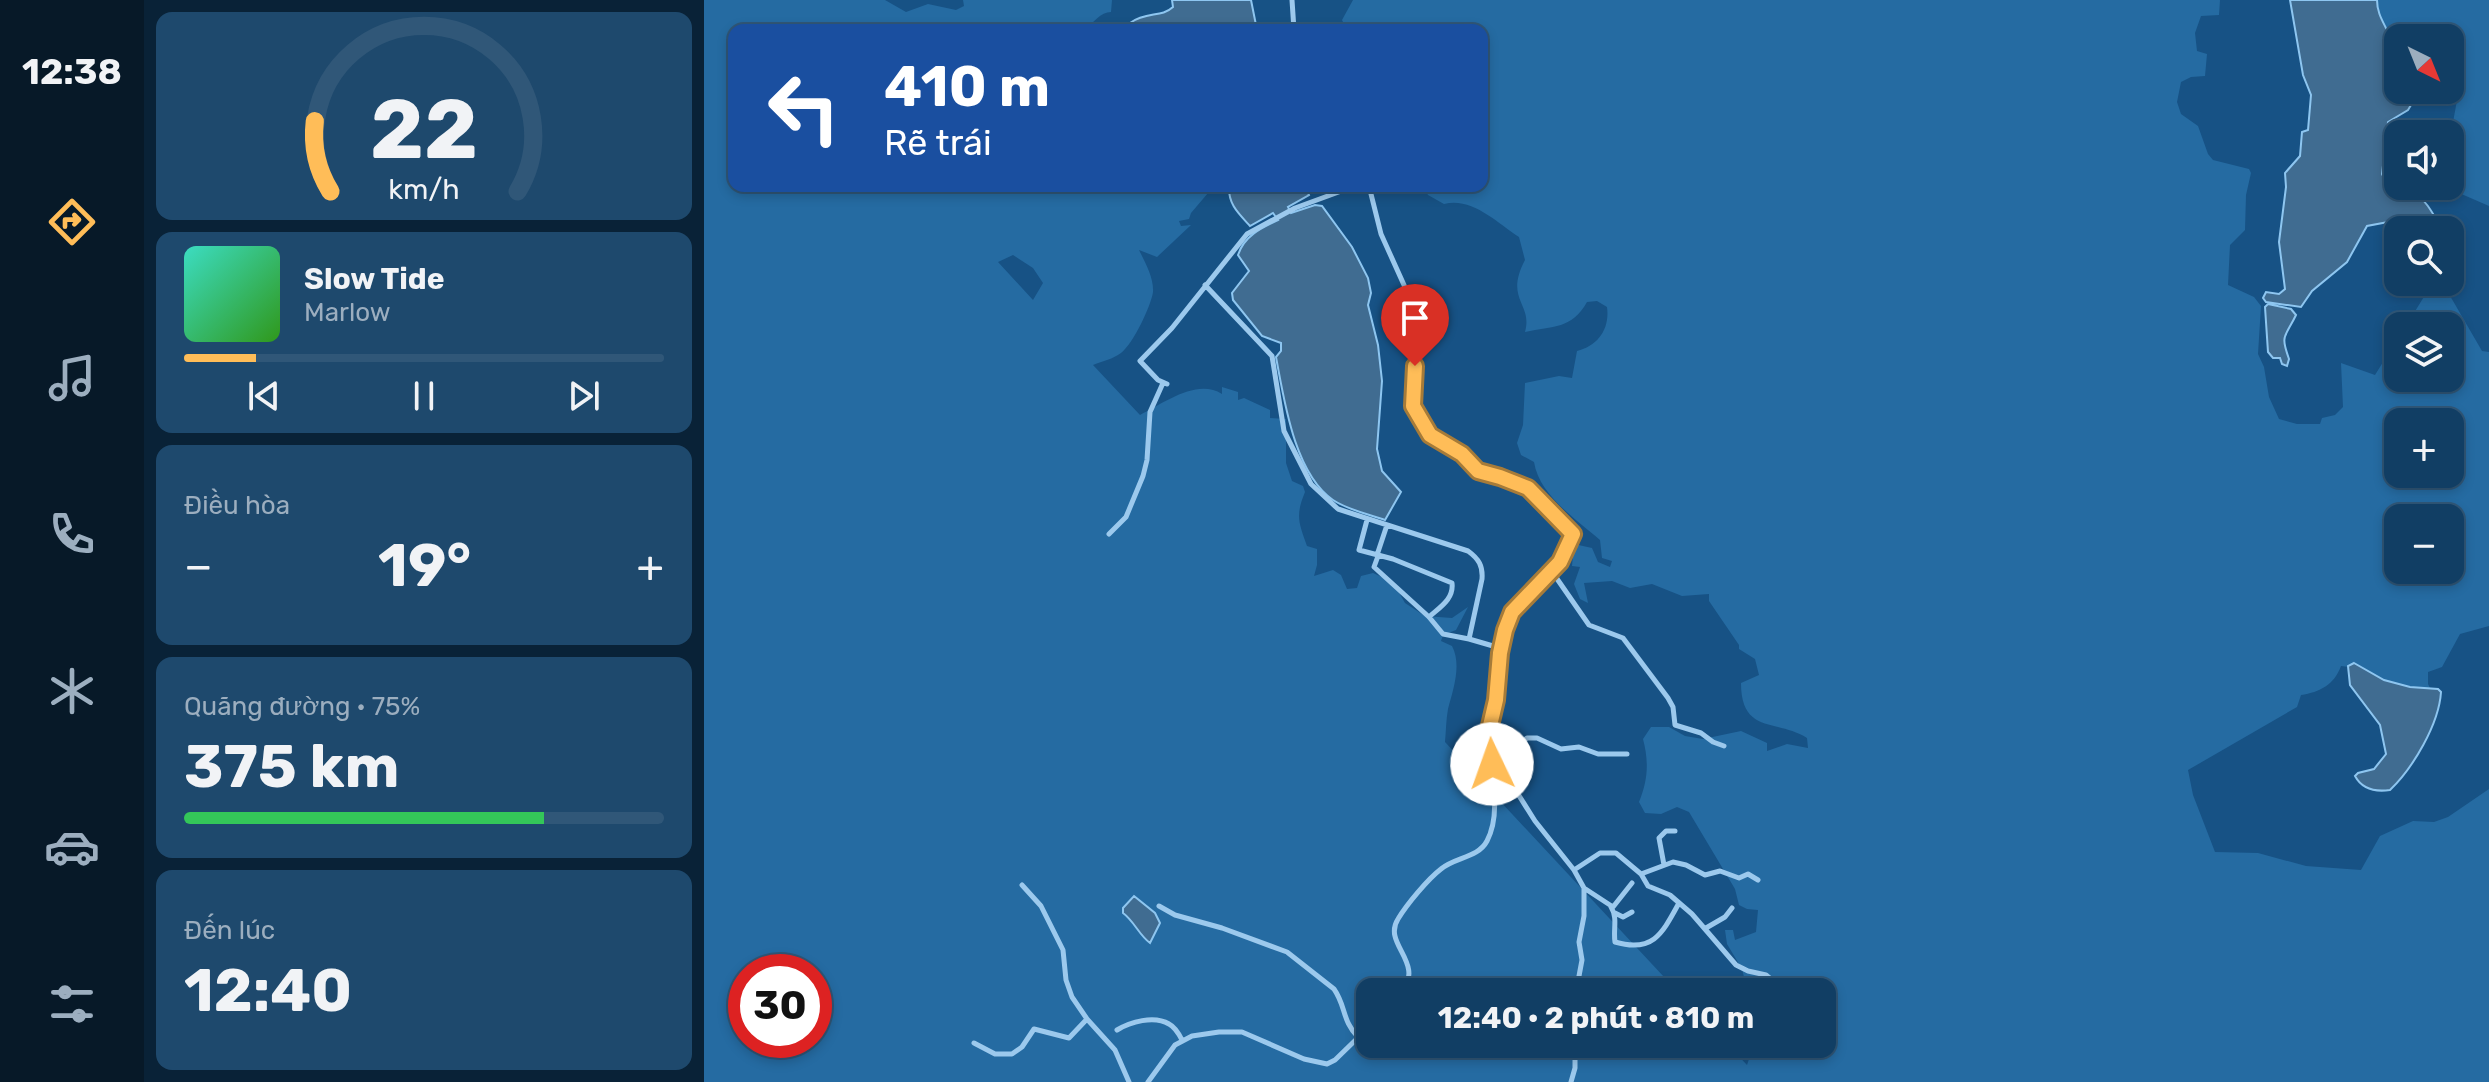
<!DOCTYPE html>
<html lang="vi">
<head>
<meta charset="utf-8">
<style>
	:root { --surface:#113e64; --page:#1e496d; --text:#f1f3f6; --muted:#9caebf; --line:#305778; --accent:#ffbd58 }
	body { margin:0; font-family:Rubik,sans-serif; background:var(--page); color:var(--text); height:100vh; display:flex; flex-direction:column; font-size:30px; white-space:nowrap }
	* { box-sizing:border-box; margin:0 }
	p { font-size:26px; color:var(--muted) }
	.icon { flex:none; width:44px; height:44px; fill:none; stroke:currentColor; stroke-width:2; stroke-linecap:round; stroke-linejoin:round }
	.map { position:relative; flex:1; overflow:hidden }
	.drawer { display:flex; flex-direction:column; gap:12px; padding:12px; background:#092237; width:560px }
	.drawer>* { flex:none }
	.hud { position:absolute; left:24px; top:24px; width:760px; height:168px; border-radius:16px; box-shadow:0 4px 12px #0003,0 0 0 2px var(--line); background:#1a4fa0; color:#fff; overflow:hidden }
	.needle { width:52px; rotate:137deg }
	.fabs { position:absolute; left:1680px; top:24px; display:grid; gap:16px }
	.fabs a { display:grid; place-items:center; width:80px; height:80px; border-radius:16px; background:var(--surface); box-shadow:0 4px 12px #0003,0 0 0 2px var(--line); font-size:40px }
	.speed { position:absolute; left:24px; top:954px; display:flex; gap:16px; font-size:40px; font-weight:700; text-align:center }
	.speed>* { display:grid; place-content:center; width:104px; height:104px; border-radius:50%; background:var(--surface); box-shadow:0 4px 12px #0003,0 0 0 2px var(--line); line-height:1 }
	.speed .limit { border:12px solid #d22; background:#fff; color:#111 }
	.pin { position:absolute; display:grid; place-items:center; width:68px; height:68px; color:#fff; margin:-82px -34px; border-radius:50% 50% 50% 0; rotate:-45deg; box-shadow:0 0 8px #0007 }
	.pin .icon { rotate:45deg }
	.me { position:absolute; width:88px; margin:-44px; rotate:357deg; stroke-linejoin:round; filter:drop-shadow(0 0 6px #0008) }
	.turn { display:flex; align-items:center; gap:28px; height:168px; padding:0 24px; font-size:36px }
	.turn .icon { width:104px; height:104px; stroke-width:2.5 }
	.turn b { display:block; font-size:56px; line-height:68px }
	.big { font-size:60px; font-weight:700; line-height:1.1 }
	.drawer .widget { flex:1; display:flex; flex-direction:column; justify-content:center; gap:12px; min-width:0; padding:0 28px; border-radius:16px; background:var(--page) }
	.drawer .dial { align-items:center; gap:0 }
	.dial svg { height:208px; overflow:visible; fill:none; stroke:var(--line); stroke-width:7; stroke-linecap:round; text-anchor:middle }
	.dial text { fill:var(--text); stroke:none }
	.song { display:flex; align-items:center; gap:24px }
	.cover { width:96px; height:96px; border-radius:12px; background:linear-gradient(135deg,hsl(170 70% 55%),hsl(110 70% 35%)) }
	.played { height:8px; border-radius:4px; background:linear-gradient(90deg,var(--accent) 15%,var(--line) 15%) }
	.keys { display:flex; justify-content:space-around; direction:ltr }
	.heat { display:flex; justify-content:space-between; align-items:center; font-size:44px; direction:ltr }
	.charge { height:12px; border-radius:6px; background:linear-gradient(90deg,#34c759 75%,var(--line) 0) }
	.trip { position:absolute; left:652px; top:978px; width:480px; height:80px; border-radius:16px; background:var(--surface); box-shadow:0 4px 12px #0003,0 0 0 2px var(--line); font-weight:700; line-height:80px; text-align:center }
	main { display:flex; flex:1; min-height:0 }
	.tab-bar { display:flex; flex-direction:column; width:144px; justify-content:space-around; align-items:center; background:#071928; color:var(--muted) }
	.tab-bar .icon { width:56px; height:56px }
	.tab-bar .active { color:var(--accent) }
	.tab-bar b { font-size:36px; color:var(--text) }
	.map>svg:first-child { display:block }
	.green { fill:#256ba2; fill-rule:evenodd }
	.water { fill:#406c91; stroke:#8ec6f0; stroke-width:2 }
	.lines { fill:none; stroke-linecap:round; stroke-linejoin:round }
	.minor { stroke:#9cc9ed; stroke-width:5 }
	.route-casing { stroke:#a67b39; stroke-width:20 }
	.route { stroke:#ffbd58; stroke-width:14 }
</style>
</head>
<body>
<main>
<nav class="tab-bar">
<b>12:38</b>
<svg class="icon active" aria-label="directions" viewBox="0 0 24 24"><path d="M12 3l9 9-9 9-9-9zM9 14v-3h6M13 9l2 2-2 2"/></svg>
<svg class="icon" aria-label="music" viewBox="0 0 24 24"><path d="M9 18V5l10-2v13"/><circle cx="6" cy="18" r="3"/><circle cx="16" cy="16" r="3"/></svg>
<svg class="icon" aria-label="phone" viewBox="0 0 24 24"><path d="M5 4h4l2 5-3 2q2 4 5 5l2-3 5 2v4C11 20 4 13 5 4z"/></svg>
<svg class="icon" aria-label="climate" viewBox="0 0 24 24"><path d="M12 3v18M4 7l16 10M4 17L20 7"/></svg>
<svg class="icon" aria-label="car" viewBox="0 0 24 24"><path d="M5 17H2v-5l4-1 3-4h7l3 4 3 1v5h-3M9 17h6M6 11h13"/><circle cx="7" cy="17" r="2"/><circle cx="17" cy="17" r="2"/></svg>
<svg class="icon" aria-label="filters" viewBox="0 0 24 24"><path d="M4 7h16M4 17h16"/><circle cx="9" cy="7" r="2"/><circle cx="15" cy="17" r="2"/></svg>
</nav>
<section class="drawer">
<div class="widget dial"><svg viewBox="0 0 100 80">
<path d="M14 69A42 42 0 1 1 86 69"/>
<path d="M14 69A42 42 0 0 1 8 42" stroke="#ffbd58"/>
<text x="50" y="56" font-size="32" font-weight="700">22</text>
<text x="50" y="72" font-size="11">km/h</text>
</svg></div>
<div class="widget">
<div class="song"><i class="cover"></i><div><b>Slow Tide</b><p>Marlow</p></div></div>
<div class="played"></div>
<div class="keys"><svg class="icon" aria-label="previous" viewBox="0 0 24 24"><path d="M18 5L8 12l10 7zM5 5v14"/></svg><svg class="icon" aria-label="pause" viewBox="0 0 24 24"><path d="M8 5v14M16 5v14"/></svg><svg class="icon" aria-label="next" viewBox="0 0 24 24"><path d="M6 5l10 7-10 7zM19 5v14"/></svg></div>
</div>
<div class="widget"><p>Điều hòa</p>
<div class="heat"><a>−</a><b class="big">19°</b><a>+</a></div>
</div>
<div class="widget"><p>Quãng đường · 75%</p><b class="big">375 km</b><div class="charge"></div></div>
<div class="widget"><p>Đến lúc</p><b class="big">12:40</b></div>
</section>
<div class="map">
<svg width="1785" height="1082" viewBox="0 0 1785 1082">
	<rect width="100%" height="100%" fill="#175285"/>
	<path class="green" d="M 0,0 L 181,0 L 202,12 L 224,4 L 252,10 L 260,6 L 259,0 L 408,0 L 407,12 C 397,12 388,23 382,30 L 30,30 L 30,186 L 510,186 L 487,213 L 485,219 L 475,221 L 477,226 L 487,225 L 453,257 L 435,250 C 441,262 450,278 449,292 C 447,306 429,344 417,353 C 409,359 399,361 389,365 L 436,415 C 460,403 493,378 518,394 L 518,387 L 534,392 L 534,400 L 540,398 L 566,410 L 566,418 L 582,419 L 582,463 L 588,481 L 599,486 L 601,492 C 591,516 595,523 603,546 L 613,549 L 613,565 L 610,576 L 629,570 L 637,575 L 643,589 L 653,588 L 657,576 L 669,573 L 689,582 L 701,603 L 721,616 L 748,618 L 764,607 L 752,630 L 739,635 L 737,641 L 748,646 C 758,665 749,690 744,709 C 742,720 742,731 741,742 L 974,992 L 666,992 L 666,1044 L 1023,1044 L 1043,1065 L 1050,1044 L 1118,1044 L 1118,992 L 1084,992 L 1080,978 L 1042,985 L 1038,969 L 1023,944 L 1021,930 L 1029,930 L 1031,940 L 1052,932 L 1054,910 L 1043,909 L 1035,905 L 1031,889 L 985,812 L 973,807 L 957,814 L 941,813 L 935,802 C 944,780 945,762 939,739 L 947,727 L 965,727 L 981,736 L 999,739 L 1037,731 L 1063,743 L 1063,751 L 1083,744 L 1104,748 L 1103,738 C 1072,719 1037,734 1037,683 L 1055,675 L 1051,659 L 1035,649 L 1035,645 L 1005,601 L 1005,594 L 978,596 L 948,584 L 926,588 L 908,581 L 880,583 L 884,603 L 876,599 L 870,584 L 876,567 L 868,566 L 870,544 L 888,548 L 894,562 L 906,567 L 908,561 L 898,558 L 896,540 C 872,519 835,495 830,462 L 817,455 L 813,443 L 819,425 L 821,383 L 855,376 L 868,378 L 873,351 C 894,346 906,329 903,307 L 893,301 L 883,302 C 868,329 849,326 821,332 C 829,303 800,300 821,260 L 815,237 C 792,222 768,197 740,204 L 724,195 L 719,186 L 778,186 L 778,30 L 643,30 L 638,20 L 649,0 L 1516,0 L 1515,15 L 1497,16 L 1491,33 L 1493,51 L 1503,54 L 1501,76 L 1487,77 L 1477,82 L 1473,102 L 1477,114 L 1494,126 L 1504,154 L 1509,160 L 1545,169 L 1547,173 L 1542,195 L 1541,230 L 1526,245 L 1524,285 L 1550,297 L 1557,306 L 1554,354 L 1560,367 L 1565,397 L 1575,419 L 1593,424 L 1616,424 L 1618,418 L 1631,415 L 1639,407 L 1637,363 L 1671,375 L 1694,338 L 1694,378 L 1746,378 L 1746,326 L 1702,326 L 1729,282 L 1738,282 L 1778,351 L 1785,352 L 1785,626 L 1756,634 L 1738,667 L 1724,672 L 1724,684 L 1728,692 L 1682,687 L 1645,667 L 1637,666 C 1630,685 1616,692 1597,695 L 1593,707 L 1484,770 L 1489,795 L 1511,852 L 1554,853 L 1602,866 L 1657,870 L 1676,836 L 1709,821 L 1730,822 L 1744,817 L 1785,789 L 1785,1082 L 0,1082 ZM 309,255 L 329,268 L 339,283 L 329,300 L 294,262 ZM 1694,422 L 1746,422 L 1746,474 L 1694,474 ZM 1694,518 L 1746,518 L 1746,570 L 1694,570 ZM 42,972 L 110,972 L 110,1040 L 42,1040 Z
		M 1673,0 L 1785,0 L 1785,206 L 1739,186 L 1746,186 L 1746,134 L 1742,134 L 1749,122 L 1760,63 L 1746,49 L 1746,38 L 1694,38 L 1694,61 L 1673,11 Z"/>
	<path class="water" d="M 468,0 L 547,0 L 553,30 L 425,30 L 426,23 C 443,11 457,18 469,7 Z
		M 1586,0 L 1673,0 C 1673,15 1681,24 1686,37 C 1693,56 1694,71 1694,90 L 1716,90 L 1704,110 L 1684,122 L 1678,174 L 1682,182 C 1719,192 1719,198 1739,230 L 1716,230 L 1705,218 L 1663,226 L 1643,262 L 1608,291 L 1597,307 L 1562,302 L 1559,298 L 1562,292 L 1575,294 L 1581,289 L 1575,242 L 1582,187 L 1581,173 L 1596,156 L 1598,132 L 1604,130 L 1607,95 L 1599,75 Z
		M 525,186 L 601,186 L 605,195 L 584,207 L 587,213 L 611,205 L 618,206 L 648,247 L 664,278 L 667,293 L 664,305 L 674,345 L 678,381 L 673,449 L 678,471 L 697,492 L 681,520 C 664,514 644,510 629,500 C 590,473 580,399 572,357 L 577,351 L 577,343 L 558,336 L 529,300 L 528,293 L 545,271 L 534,255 C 540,236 557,228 574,220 L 569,213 L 546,226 C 534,213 524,204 525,186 Z
		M 1564,304 L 1587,309 L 1592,315 C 1581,338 1576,334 1585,359 L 1583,366 L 1578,364 L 1576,358 L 1569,358 L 1564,352 L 1561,307 Z
		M 1650,663 L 1680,680 L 1706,687 L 1734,689 L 1737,692 C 1735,724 1709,768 1686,790 C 1672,792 1658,789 1651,776 L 1654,773 L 1670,769 L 1682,754 L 1676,725 L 1646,685 L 1644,666 Z
		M 430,896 L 451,913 L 456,923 L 446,943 C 435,935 430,921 419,913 L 419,908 Z"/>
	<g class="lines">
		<path class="minor" d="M 588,0 L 590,30
			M 665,186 L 677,234 L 700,285 L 713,325 L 709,390 L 711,414 L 730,439 L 758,454 L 774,471 L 796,477 L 824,488 L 869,534 C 858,577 811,592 800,631 C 794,653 795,676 793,698 C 791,712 784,725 784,739 C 785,772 799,810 783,841 C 774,858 751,857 737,869 C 724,879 703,904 694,919 C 678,944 721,962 698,992
			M 501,285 L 568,356 L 580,431 L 607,484 L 634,509 L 764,551 C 775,559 779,566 778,579 L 765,639 L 796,648
			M 463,384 L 454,380 L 436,361 L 468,328 L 543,234 L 591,208 L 651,186
			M 663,520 L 655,550 L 689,559 L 748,583 C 750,599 736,607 725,617
			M 405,534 L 422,517 L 439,476 L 443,460 L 446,412 L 459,383
			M 673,555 L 683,525
			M 674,556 L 670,567 L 725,617 L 739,634 L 765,639
			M 849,573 L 885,625 L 919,638 L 964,698 L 969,707 L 971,725 L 997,733 L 1009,742 L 1020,746
			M 787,751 L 831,821 L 870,870 L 880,888 L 880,916 L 875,942 L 878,960 L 872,992
			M 795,761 L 823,738 L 833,738 L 857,749 L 875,747 L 894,754 L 923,754
			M 960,865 L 955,838 L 962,831 L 971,831
			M 870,870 L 896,853 L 912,853 L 937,874 L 944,886 L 966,895 L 988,914 L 1032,965 L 1044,971 L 1062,975 L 1074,985 L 1072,992
			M 937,874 L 969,862 L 982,865 L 1001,875 L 1016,871 L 1035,878 L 1044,874 L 1054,880
			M 318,885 L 337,906 L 359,950 L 362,980 L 368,997 L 383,1019 L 411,1050 L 425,1082
			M 880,888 L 909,907 L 928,883
			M 455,906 L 471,915 L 518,928 L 583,952 L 630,989 C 642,1006 638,1021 654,1037
			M 907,907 C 914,918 909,929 911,942 C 949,953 958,934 975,903
			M 911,913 L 919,917 L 928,912
			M 1002,928 L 1021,917 L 1028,908
			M 413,1030 C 426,1022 450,1015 465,1024 C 471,1027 475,1034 478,1040
			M 270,1043 L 291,1054 L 308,1054 L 318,1047 L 330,1029 L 365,1038 L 383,1019
			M 792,1044 L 828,1044
			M 736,1047 L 739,1044
			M 444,1082 L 471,1045 L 488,1036 L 515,1032 L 538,1032 L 600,1059 L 623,1064 L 631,1060 L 666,1026
			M 867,1082 L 871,1068 L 871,1044"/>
	</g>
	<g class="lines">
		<defs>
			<path id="route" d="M 711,366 L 709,406 L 726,435 L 758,454 L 774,471 L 796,477 L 824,488 L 869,534 L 856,562 L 808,612 L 801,630 L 796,653 L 792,700 L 785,730 L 788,764"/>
		</defs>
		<use href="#route" class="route-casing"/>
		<use href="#route" class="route"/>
	</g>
</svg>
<div class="fabs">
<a><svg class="needle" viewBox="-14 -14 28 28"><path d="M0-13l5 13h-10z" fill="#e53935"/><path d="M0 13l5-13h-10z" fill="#9caebf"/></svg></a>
<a><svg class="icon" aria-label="sound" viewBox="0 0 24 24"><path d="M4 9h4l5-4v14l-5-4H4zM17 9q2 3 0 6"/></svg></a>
<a><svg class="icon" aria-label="search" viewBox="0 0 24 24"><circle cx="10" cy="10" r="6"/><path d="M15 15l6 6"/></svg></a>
<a><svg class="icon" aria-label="layers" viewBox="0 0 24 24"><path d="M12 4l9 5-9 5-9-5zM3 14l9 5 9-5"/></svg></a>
<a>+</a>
<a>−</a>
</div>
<div class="speed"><div class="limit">30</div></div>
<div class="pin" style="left:711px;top:366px;background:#d93025"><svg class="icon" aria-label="arrive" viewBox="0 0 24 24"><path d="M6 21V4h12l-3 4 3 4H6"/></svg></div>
<svg class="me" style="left:788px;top:764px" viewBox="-20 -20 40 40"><circle r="19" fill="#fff"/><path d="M0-13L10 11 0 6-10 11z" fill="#ffbd58"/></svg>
<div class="trip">12:40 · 2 phút · 810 m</div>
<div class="hud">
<div class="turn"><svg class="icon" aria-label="left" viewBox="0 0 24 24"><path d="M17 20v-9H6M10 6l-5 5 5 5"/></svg><div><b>410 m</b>Rẽ trái</div></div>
</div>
</div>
</main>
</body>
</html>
